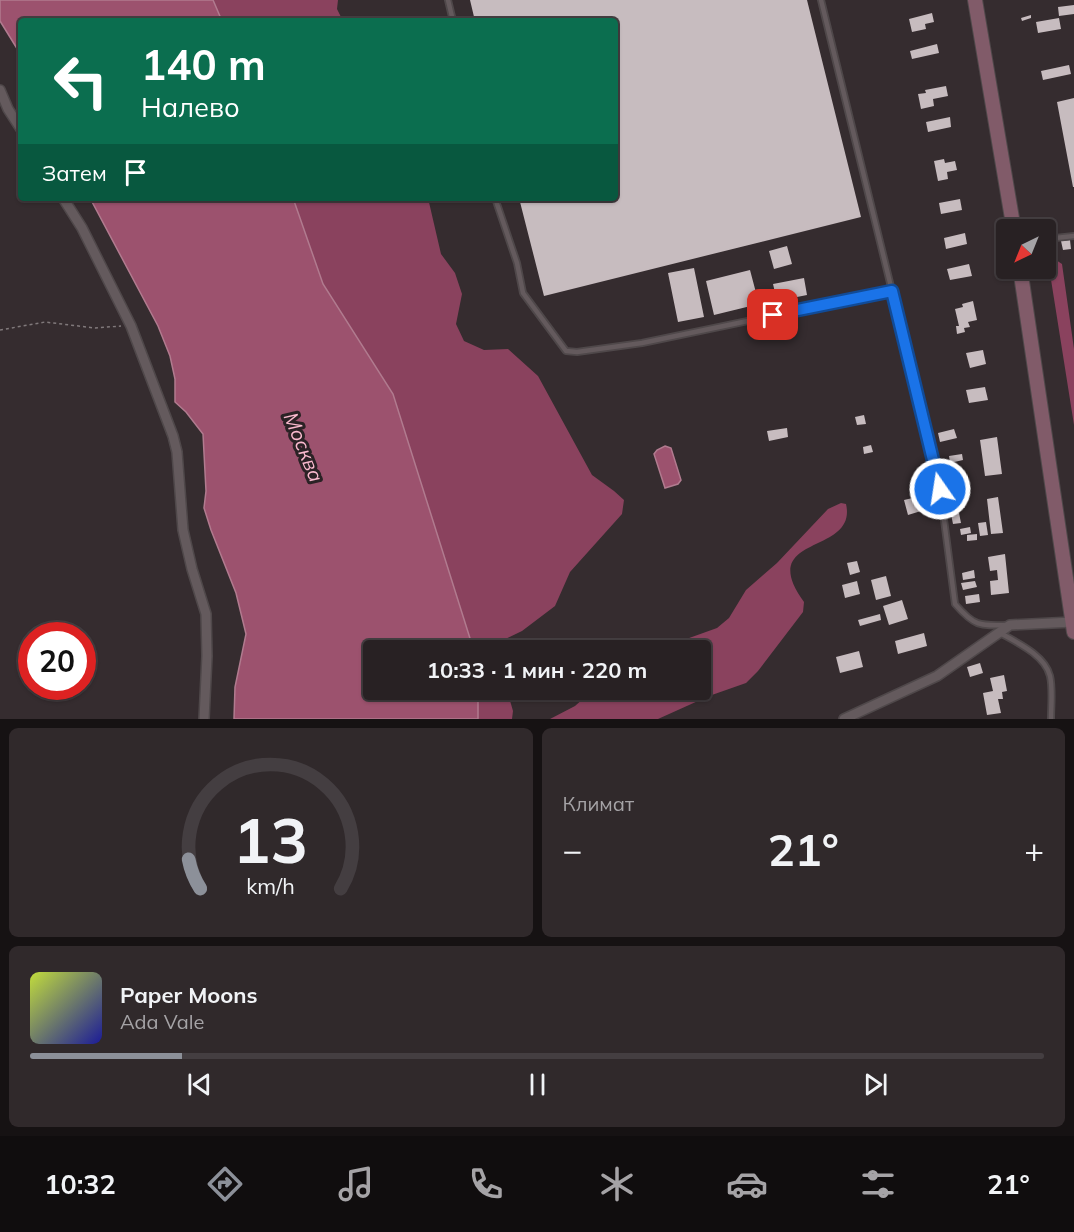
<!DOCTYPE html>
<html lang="ru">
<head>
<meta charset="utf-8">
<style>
	:root { --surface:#282123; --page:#30292b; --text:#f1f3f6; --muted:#a5a3a6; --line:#443e41; --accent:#8c9099 }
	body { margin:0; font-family:Mulish,sans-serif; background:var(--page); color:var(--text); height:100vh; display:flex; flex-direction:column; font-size:22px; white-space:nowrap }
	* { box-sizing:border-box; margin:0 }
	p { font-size:20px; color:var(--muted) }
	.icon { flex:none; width:33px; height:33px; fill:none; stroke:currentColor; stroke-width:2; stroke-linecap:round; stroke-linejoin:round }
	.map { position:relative; height:719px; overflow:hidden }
	.side { display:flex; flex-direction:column; gap:9px; padding:9px; background:#161213; flex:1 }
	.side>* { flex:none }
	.hud { position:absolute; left:18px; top:18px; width:600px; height:183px; border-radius:6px; box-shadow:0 2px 4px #0004,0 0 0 2px var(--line); background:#0b6e4f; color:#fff; overflow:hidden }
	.needle { width:39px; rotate:223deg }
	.controls { position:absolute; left:996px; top:219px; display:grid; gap:12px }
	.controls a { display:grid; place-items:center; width:60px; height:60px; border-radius:6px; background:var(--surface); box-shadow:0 2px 4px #0004,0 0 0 2px var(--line); font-size:30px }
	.speed { position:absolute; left:18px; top:622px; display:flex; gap:12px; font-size:30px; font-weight:700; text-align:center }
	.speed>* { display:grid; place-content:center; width:78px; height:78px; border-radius:50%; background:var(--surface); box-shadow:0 2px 4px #0004,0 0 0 2px var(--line); line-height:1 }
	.speed .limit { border:9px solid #d22; background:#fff; color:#111 }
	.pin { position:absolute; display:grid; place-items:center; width:51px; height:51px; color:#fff; margin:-26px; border-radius:12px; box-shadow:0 3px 9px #0006 }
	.me { position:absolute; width:66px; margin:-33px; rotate:347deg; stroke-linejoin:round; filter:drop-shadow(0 0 4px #0008) }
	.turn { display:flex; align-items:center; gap:21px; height:126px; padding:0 24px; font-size:27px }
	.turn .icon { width:78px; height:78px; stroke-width:2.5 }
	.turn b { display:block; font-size:42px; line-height:51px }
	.then { display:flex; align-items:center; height:57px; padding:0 24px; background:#0003; gap:12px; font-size:22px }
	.big { font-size:45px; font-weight:700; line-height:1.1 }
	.side .tile { flex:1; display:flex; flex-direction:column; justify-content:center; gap:9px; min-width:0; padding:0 21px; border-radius:9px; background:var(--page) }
	.side .dial { align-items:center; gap:0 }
	.dial svg { height:156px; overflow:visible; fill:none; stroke:var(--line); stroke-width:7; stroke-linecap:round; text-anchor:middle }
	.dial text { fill:var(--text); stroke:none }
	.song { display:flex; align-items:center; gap:18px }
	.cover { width:72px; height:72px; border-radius:9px; background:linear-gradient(135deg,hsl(70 70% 55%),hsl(240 70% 35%)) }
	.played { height:6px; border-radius:3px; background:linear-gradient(90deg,var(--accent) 15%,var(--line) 15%) }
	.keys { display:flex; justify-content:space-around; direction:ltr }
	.heat { display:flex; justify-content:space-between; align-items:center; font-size:33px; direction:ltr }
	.side .tiles { flex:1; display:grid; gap:9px; grid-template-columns:1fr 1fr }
	.tile:last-child { grid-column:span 2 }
	.trip { position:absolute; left:363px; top:640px; width:348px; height:60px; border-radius:6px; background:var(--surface); box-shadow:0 2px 4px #0004,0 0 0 2px var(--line); font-weight:700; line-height:60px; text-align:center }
	.menu { display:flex; height:96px; justify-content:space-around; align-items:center; background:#100d0e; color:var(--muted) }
	.menu .icon { width:42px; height:42px }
	.menu .selected { color:var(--accent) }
	.menu b { font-size:27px; color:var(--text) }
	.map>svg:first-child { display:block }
	.forest { fill:#8a425e }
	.water { fill:#9c526e; stroke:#b17b8f; stroke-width:1.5 }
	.building { fill:#c7bcbf }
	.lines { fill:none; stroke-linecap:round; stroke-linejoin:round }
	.lane-casing { stroke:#4f484a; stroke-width:8 }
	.street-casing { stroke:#4f484a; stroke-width:12 }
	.secondary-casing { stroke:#4f484a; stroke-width:16 }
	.path { stroke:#80797b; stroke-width:1.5; stroke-dasharray:3 3; stroke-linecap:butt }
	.lane { stroke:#645a5d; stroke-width:4.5 }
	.street { stroke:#645a5d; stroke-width:9 }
	.secondary { stroke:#815b69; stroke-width:14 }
	.route-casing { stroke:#114b97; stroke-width:15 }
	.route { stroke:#1a73e8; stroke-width:10 }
	.labels { text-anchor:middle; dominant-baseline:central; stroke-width:6; stroke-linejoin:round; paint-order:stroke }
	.water-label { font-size:20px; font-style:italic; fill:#fbbacf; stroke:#2b2225 }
</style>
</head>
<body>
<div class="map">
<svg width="1074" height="719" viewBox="0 0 1074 719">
	<rect width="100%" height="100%" fill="#352c2f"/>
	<path class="forest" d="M 213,0 L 338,0 L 337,9 L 343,21 L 222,21 Z
		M 293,198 L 428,198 L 441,254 L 455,273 L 462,294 L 456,324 L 464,341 L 484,350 L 508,349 L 538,376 L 592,475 L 614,491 L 624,500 L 622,514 L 570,572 L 555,606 L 522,631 L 481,651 L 474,651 L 393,394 L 323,284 Z
		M 1056,260 L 1062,264 L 1074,349 L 1074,425 L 1049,267 L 1052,261 Z
		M 841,503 L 846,504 C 858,556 754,533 804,602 L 803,612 L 758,671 L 746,683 L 709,696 L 658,719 L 550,719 L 575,706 L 593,690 L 700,690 L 700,651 L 653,651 L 717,628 L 729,618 L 746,590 L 777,563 L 828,509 Z
		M 478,690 L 507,690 L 513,711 L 512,719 L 478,719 Z"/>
	<path class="water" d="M 0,0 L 213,0 L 222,21 L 21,21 L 21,55 L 0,21 Z
		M 90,198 L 293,198 L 323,284 L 393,394 L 474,651 L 374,651 L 374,690 L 478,690 L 478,719 L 234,719 L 235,687 L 246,634 L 236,593 L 211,530 L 204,508 L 206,491 L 203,434 L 186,412 L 175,402 L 175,379 L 170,356 L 158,326 Z
		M 665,446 L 671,448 L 681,480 L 678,484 L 665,488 L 654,454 L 657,450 Z"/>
	<path class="building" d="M 470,0 L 807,0 L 861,217 L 544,296 L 519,198 L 615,198 L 615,21 L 475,21 Z
		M 1074,5 L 1074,14 L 1059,16 L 1058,7 Z
		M 932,13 L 934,22 L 925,24 L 926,29 L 912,32 L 909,19 Z
		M 1031,15 L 1031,18 L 1022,21 L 1021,18 Z
		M 1059,18 L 1061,29 L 1038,33 L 1036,22 Z
		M 937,44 L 939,53 L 912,59 L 910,51 Z
		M 1069,65 L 1071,74 L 1043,80 L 1041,71 Z
		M 946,86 L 948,96 L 933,99 L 934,106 L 921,109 L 918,94 L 926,93 L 925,90 Z
		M 1074,98 L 1074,187 L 1073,187 L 1057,102 Z
		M 950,117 L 951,127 L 928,132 L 926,122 Z
		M 944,159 L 945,163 L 955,161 L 957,170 L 947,172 L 948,179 L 938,181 L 934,161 Z
		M 960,199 L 962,210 L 941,214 L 939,203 Z
		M 965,233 L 967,244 L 946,249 L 944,238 Z
		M 1070,240 L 1071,249 L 1063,250 L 1061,241 Z
		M 787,246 L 792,264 L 774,269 L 769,251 Z
		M 969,264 L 972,276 L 950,280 L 947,269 Z
		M 694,268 L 704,317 L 678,322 L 668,273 Z
		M 750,270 L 759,304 L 714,315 L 706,281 Z
		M 804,278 L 807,295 L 777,301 L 773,284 Z
		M 973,301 L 977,320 L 968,322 L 970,327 L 964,328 L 965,332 L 957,334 L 956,326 L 959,326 L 955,309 L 963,307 L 962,304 Z
		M 983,350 L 986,364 L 970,368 L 966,353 Z
		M 985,387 L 988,400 L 969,403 L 966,390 Z
		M 864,415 L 866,424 L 857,425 L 855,417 Z
		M 787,428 L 788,437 L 769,441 L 767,431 Z
		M 954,429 L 957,438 L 940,442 L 938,433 Z
		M 997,437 L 1002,474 L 985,476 L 980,440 Z
		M 871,445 L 873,452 L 864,454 L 863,447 Z
		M 962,454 L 963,460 L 950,463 L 949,456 Z
		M 962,483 L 963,492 L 950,493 L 949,485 Z
		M 959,494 L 960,499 L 953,501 L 952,495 Z
		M 917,497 L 921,511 L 908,515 L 904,500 Z
		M 998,497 L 1003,533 L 991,534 L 987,499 Z
		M 964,501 L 965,508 L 952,509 L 951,502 Z
		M 959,513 L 961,523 L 953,524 L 951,514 Z
		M 986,522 L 988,535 L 980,536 L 978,523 Z
		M 970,527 L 971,533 L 961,535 L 960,529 Z
		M 977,534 L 977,540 L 967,541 L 967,535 Z
		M 1005,554 L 1009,593 L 991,595 L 990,581 L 998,580 L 997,570 L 990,571 L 988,557 Z
		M 857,561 L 860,572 L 850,575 L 847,563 Z
		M 974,570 L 975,578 L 963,580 L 962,573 Z
		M 886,576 L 891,596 L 876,600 L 871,580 Z
		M 857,581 L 860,594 L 845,598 L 842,585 Z
		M 975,581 L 977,587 L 963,590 L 961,583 Z
		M 979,594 L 980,602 L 966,604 L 965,596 Z
		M 902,600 L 908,619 L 889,625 L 883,606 Z
		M 880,614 L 881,620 L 860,626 L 858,620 Z
		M 924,633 L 927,646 L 898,654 L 895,641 Z
		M 859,651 L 863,667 L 840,673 L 836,657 Z
		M 980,663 L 983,673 L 970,677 L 967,667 Z
		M 1004,675 L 1007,691 L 1002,692 L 1003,699 L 998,699 L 1001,713 L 987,715 L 983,693 L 993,691 L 990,678 Z"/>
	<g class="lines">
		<defs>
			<path id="lane" d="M 448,0 L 453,21
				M 821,0 L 892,291
				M 495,198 L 517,263 L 523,293 L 566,351 L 577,352 L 642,343 L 892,291 L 940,489 L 955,604 C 974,626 979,626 1007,625
				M 1046,239 L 1074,236
				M 1000,633 C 1016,642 1045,655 1050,676 C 1053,689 1051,706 1051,719"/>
			<path id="street" d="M 0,90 L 8,109 L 21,129
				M 63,198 L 82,228 L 131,326 L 173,436 L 177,452 L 183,530 L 192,569 L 206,614 L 207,656 L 204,719
				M 844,719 L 937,676 L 1010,625 L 1073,622"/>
			<path id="secondary" d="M 975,0 L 1014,230
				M 1020,268 L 1074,632"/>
		</defs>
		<use href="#lane" class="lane-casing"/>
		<use href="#street" class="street-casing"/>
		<use href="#secondary" class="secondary-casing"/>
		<path class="path" d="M 0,330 L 45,322 L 95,328 L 121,326"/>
		<use href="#lane" class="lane"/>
		<use href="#street" class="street"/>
		<use href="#secondary" class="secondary"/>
	</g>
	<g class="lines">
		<defs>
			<path id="route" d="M 773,315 L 892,291 L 940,489"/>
		</defs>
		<use href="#route" class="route-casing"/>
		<use href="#route" class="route"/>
	</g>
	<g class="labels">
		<g class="water-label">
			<text transform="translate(304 447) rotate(68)">Москва</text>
		</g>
	</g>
</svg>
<div class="controls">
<a><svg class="needle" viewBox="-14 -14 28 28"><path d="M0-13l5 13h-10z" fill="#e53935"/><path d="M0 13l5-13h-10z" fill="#a5a3a6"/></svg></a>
</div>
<div class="speed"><div class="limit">20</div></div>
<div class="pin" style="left:773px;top:315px;background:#d93025"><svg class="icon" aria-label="arrive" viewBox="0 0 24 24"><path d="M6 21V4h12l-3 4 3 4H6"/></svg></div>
<svg class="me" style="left:940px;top:489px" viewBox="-20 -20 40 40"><circle r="17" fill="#1a73e8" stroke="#fff" stroke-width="3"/><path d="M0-11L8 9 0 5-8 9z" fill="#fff"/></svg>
<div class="trip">10:33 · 1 мин · 220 m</div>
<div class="hud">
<div class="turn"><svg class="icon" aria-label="left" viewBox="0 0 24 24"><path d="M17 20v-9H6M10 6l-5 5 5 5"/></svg><div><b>140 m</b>Налево</div></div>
<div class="then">Затем<svg class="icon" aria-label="arrive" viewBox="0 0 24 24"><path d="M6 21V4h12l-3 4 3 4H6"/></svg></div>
</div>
</div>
<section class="side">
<div class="tiles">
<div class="tile dial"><svg viewBox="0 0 100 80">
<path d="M14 69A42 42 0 1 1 86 69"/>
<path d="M14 69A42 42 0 0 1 8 54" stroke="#8c9099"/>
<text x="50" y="56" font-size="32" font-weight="700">13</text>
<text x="50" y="72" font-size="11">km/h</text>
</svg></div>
<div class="tile"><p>Климат</p>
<div class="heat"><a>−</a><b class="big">21°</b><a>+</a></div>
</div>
<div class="tile">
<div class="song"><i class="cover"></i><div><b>Paper Moons</b><p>Ada Vale</p></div></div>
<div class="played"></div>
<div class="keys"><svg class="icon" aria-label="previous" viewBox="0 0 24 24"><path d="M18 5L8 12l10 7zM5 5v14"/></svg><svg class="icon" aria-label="pause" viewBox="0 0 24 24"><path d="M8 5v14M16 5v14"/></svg><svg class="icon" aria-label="next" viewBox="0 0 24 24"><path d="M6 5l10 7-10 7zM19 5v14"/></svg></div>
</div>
</div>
</section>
<nav class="menu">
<b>10:32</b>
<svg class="icon selected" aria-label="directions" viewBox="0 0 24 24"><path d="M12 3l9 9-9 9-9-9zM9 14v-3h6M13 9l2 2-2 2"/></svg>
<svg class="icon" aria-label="music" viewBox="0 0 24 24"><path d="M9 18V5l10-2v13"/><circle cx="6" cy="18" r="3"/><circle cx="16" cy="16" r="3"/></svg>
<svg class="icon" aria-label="phone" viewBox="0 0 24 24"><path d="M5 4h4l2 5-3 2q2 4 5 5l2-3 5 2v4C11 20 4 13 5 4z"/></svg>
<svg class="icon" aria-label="climate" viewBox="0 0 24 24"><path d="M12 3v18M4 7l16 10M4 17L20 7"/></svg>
<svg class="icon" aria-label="car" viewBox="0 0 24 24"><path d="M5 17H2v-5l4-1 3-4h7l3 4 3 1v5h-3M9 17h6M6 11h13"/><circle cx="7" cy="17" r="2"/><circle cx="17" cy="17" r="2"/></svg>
<svg class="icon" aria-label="filters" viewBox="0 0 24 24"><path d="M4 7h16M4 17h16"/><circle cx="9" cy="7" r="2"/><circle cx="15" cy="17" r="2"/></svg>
<b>21°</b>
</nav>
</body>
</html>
